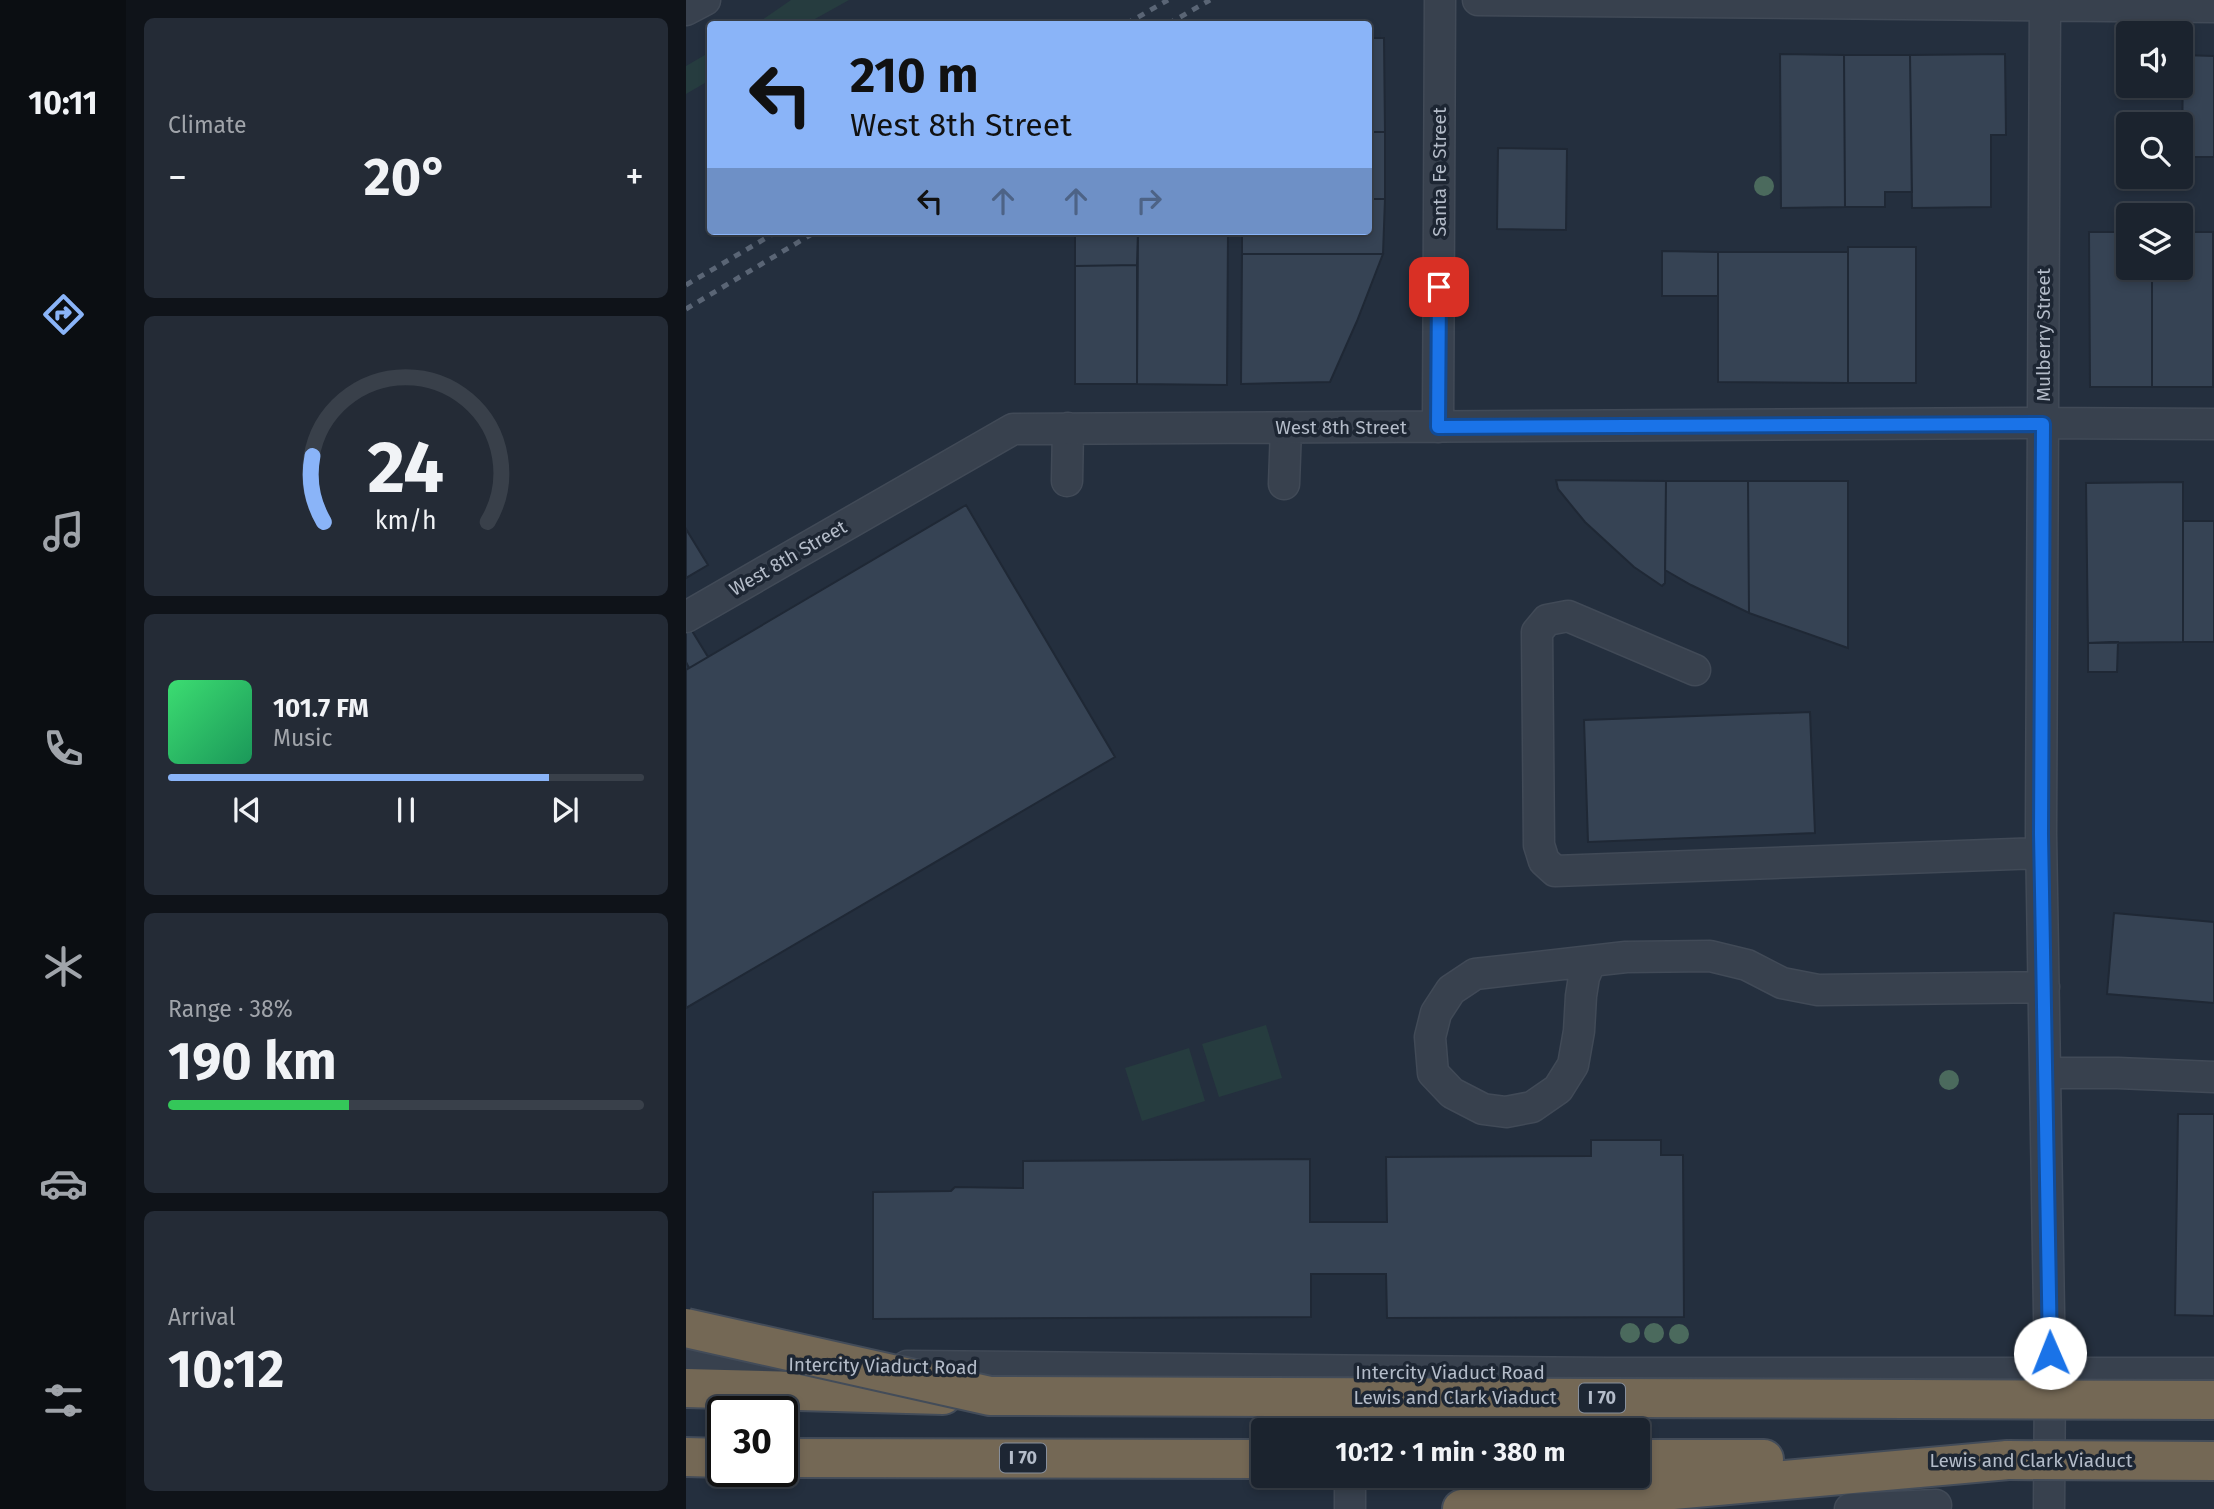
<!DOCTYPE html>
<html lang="en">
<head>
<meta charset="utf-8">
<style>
	:root { --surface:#1b232e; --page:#242b36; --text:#f1f3f6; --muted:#a0a4aa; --line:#39404a; --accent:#8ab4f8 }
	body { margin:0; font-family:"Fira Sans",sans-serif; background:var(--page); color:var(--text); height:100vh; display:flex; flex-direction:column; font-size:26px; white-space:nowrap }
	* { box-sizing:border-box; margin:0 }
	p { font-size:23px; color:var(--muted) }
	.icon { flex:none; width:38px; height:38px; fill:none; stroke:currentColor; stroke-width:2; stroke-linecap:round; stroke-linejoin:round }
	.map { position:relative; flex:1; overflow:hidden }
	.side { display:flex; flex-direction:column; gap:18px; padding:18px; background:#0f1319; width:560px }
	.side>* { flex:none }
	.top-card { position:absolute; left:21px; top:21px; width:665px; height:214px; border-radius:7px; box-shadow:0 4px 10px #0003,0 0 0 2px var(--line); background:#8ab4f8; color:#111; overflow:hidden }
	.buttons { position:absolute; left:1430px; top:21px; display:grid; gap:14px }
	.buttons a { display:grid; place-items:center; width:77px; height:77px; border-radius:7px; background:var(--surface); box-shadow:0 4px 10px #0003,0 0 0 2px var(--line); font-size:35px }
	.speed { position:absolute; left:21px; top:1396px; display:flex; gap:14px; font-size:35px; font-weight:700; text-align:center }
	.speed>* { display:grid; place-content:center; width:91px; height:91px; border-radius:50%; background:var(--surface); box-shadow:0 4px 10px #0003,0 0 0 2px var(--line); line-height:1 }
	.speed .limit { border:4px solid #111; border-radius:10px; background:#fff; color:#111 }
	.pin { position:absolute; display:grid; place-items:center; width:60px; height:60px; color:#fff; margin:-30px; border-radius:14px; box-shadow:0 4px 10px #0006 }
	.me { position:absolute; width:77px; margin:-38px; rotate:359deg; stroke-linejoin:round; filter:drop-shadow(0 0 5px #0008) }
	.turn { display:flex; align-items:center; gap:24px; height:147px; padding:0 28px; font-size:32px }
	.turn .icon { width:91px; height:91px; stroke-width:2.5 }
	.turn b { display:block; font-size:49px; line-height:60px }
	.lanes { display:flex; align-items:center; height:66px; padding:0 28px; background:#0003; justify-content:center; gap:35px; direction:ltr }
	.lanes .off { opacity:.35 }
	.big { font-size:52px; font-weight:700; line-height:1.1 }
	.side .widget { flex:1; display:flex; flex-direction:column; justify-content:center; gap:10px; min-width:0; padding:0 24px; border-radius:10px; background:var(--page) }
	.side .dial { align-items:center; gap:0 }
	.dial svg { height:182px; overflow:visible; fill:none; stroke:var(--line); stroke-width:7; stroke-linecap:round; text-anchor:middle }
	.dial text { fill:var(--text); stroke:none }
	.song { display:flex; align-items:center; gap:21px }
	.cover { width:84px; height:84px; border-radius:10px; background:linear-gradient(135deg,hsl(140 70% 55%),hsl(150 70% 35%)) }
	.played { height:7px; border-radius:4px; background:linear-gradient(90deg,var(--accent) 80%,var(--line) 80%) }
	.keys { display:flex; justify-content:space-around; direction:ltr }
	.heat { display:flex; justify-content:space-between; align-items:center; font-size:38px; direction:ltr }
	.charge { height:10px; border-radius:5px; background:linear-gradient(90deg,#34c759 38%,var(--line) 0) }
	.trip { position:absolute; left:565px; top:1418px; width:399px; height:70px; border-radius:7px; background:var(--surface); box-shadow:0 4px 10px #0003,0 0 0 2px var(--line); font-weight:700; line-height:70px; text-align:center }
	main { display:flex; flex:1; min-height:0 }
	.tabs { display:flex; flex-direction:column; width:126px; justify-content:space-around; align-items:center; background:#0b0e12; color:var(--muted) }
	.tabs .icon { width:49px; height:49px }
	.tabs .on { color:var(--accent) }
	.tabs b { font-size:32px; color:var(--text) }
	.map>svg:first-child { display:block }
	.green { fill:#263c3f }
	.building { fill:#364354; stroke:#1f2835; stroke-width:2 }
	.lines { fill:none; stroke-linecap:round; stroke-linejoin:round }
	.minor-casing { stroke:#414a57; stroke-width:33 }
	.highway-casing { stroke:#434c59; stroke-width:42 }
	.minor { stroke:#38414e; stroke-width:30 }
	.highway { stroke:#746855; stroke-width:38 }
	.rail { stroke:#5a6575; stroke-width:5; stroke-dasharray:7 7; stroke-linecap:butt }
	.highway-bridge-casing { stroke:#434c59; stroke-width:42; stroke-linecap:butt }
	.highway-bridge { stroke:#746855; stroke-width:38 }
	.tree { fill:#4b6a5d }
	.route-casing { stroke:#114b97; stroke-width:18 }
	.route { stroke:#1a73e8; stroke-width:12 }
	.labels { text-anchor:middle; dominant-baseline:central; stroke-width:7; stroke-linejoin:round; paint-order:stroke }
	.shield { fill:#1d2633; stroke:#878f9c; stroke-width:2 }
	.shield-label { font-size:18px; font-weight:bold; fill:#b4bcc9 }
	.street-label { font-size:19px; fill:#b4bcc9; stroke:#1d2633 }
</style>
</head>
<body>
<main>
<nav class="tabs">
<b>10:11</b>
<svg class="icon on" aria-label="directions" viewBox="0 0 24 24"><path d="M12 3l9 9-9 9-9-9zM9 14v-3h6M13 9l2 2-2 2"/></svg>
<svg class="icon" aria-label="music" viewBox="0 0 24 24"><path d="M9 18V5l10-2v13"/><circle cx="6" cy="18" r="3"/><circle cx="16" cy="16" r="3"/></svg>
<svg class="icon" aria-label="phone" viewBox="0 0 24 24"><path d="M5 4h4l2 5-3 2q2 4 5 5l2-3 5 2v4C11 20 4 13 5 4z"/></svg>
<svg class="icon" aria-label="climate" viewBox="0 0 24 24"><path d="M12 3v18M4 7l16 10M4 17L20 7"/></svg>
<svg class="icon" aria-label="car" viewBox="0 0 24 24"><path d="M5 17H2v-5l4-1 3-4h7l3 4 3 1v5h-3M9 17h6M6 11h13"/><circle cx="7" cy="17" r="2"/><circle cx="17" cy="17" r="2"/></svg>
<svg class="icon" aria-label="filters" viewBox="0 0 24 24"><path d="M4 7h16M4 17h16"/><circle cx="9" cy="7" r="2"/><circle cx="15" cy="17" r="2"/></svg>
</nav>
<section class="side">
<div class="widget"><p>Climate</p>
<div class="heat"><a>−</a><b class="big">20°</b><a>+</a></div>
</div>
<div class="widget dial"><svg viewBox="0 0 100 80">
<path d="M14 69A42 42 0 1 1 86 69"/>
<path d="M14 69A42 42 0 0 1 9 40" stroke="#8ab4f8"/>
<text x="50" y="56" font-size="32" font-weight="700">24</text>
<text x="50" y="72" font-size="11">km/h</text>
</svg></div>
<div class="widget">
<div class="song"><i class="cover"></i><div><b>101.7 FM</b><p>Music</p></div></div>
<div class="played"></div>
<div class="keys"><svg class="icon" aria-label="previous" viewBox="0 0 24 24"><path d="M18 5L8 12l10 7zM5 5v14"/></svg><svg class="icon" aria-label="pause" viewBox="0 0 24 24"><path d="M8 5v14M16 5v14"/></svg><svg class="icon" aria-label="next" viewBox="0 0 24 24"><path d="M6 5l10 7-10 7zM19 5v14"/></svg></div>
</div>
<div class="widget"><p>Range · 38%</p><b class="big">190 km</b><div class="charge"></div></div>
<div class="widget"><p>Arrival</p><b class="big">10:12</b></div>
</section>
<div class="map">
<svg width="1528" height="1509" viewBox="0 0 1528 1509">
	<rect width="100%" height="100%" fill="#242f3e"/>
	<path class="green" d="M 105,0 L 163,0 L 120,24 L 70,24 Z
		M 24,52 L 24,80 L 0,94 L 0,66 Z
		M 580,1025 L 596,1078 L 533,1097 L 516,1044 Z
		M 503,1048 L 519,1101 L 456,1121 L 439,1068 Z"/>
	<path class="building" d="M 682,38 L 698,38 L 699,132 L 682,132 Z
		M 1094,54 L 1158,55 L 1159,207 L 1095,208 Z
		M 1319,54 L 1320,135 L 1305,135 L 1305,207 L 1226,208 L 1224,55 Z
		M 1158,55 L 1224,55 L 1226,192 L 1199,192 L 1199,207 L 1159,207 Z
		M 1497,55 L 1528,56 L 1528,157 L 1496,157 Z
		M 682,132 L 699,132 L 699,199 L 682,199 Z
		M 812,148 L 881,149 L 880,230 L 811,229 Z
		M 682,199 L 699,199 L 697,254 L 556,254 L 556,231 L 682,231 Z
		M 389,231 L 452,231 L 451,265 L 389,266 Z
		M 452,231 L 542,231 L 541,385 L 451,384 Z
		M 1403,232 L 1442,232 L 1442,268 L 1466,268 L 1466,387 L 1404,387 Z
		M 1494,232 L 1527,232 L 1527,387 L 1466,387 L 1466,268 L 1494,268 Z
		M 1162,247 L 1230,247 L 1230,383 L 1162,383 Z
		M 976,251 L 1032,252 L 1032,296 L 976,296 Z
		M 1032,252 L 1162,252 L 1162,383 L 1032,382 Z
		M 556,254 L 697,254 L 671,321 L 644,382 L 555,384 Z
		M 451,265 L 451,384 L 389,384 L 389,266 Z
		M 870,480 L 980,481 L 979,583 L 976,586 L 948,567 L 899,522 L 872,489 Z
		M 980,481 L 1062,481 L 1063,613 L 1005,585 L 979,570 Z
		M 1062,481 L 1162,481 L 1162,648 L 1063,613 Z
		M 1497,482 L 1497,642 L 1402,643 L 1400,483 Z
		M 280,505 L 429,757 L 0,1008 L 0,670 Z
		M 1497,521 L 1528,521 L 1528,642 L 1497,642 Z
		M 0,529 L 22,565 L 0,578 Z
		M 0,621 L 22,657 L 3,668 L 0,662 Z
		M 1432,642 L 1431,672 L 1402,672 L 1402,643 Z
		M 1124,712 L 1129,833 L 902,842 L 898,720 Z
		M 1428,913 L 1528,922 L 1528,1003 L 1421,994 Z
		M 1492,1114 L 1528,1114 L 1528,1316 L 1489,1315 Z
		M 905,1140 L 975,1140 L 975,1155 L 997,1155 L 998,1317 L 701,1318 L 700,1274 L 625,1274 L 625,1317 L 187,1319 L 187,1192 L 265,1191 L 269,1187 L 337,1188 L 337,1161 L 624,1159 L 624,1222 L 701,1222 L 700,1157 L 905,1156 Z"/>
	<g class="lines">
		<defs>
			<path id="minor" d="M 792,0 L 1528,7
				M 1359,0 L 1355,834 L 1364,1373 L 1363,1509
				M 0,10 L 19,0
				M 752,427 L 754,0
				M 381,481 L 382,428
				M 598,484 L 600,428
				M 0,617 L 327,429 L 1335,423 L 1528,424
				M 1009,670 L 882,616 L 861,620 L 851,632 L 853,845 L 858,861 L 869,871 L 1355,853
				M 905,961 L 898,977 L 895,996 L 893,1031 L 887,1065 L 872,1089 L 846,1107 L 820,1112 L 797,1109 L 766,1093 L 747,1073 L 744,1037 L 750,1013 L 765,990 L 789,974 L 940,957 L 1024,956 L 1061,965 L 1096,983 L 1132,990 L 1358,987
				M 1360,1073 L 1432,1073 L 1528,1077
				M 0,1364 L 115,1365
				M 221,1366 L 921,1373 L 1528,1373
				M 664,1430 L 664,1378
				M 664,1509 L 664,1475
				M 1164,1509 L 1250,1505"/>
			<path id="highway" d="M 0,1388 L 257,1395
				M 0,1457 L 37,1458
				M 96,1458 L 578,1459
				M 952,1459 L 1078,1459
				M 776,1509 L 1322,1460"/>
		</defs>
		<use href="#minor" class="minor-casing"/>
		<use href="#highway" class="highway-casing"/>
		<use href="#minor" class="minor"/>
		<use href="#highway" class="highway"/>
		<path class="rail" d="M 440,24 L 482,0
			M 482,24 L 524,0
			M 0,285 L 92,231
			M 0,309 L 131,231"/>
		<defs>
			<path id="highway-bridge" d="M 0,1328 L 304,1396 L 1528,1400
				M 1322,1460 L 1528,1461"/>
		</defs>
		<use href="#highway-bridge" class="highway-bridge-casing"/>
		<use href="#highway-bridge" class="highway-bridge"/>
	</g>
	<g class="tree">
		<circle cx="1078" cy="186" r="10"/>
		<circle cx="1263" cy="1080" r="10"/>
		<circle cx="944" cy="1333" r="10"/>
		<circle cx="968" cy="1333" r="10"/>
		<circle cx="993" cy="1334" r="10"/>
	</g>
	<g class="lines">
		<defs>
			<path id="route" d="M 753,287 L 752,427 L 1357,424 L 1355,834 L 1364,1353"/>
		</defs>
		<use href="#route" class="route-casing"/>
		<use href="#route" class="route"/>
	</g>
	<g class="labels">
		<g class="shield">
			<rect x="893" y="1383.5" width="46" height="29" rx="5"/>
			<rect x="314" y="1443.5" width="46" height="29" rx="5"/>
		</g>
		<g class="shield-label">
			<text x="916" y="1398">I 70</text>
			<text x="337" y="1458">I 70</text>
		</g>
		<g class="street-label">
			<text transform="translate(753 172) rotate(-90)">Santa Fe Street</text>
			<text transform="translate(1357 335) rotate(-90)">Mulberry Street</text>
			<text x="655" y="427">West 8th Street</text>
			<text transform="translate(102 558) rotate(-30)">West 8th Street</text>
			<text transform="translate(197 1366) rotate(1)">Intercity Viaduct Road</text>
			<text x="764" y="1372">Intercity Viaduct Road</text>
			<text x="769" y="1397">Lewis and Clark Viaduct</text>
			<text x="1345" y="1460">Lewis and Clark Viaduct</text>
		</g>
	</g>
</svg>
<div class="buttons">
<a><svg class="icon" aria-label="sound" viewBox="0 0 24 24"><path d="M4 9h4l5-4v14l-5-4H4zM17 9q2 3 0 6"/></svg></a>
<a><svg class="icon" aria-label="search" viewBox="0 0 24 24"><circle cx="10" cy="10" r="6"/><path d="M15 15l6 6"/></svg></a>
<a><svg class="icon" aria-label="layers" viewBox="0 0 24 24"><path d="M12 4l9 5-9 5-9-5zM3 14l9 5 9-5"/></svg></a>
</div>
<div class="speed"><div class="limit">30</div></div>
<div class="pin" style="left:753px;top:287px;background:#d93025"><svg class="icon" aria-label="arrive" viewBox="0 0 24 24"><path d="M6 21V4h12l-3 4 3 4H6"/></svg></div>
<svg class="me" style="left:1364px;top:1353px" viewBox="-20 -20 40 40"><circle r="19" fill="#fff"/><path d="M0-13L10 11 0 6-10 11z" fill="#1a73e8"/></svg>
<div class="trip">10:12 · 1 min · 380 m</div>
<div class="top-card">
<div class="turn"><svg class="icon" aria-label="left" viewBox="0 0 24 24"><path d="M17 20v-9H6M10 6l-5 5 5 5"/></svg><div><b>210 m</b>West 8th Street</div></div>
<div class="lanes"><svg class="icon" aria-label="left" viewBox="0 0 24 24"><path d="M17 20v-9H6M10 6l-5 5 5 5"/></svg><svg class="icon off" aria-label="ahead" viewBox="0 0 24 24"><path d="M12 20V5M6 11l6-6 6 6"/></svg><svg class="icon off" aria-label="ahead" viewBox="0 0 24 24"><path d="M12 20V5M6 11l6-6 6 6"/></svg><svg class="icon off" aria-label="right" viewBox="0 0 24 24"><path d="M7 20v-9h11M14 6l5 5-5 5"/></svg></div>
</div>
</div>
</main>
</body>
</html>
